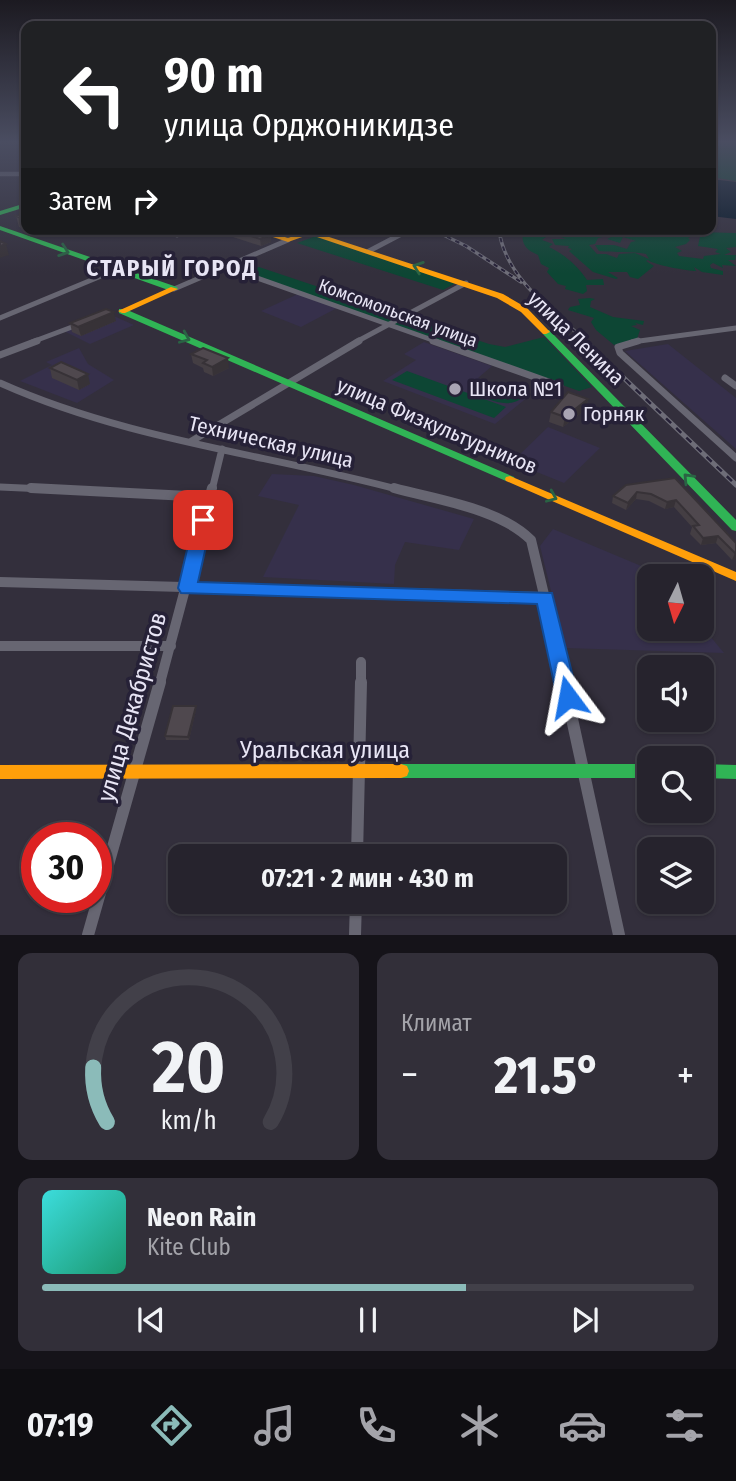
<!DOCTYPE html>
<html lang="ru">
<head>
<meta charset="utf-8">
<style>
	:root { --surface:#26232d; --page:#322f39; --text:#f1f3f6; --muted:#a4a4aa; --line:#424049; --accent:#8bbbb9 }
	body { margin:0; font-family:"Fira Sans Condensed",sans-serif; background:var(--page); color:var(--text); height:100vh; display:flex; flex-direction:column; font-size:26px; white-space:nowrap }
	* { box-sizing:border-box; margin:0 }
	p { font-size:23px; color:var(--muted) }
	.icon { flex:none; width:38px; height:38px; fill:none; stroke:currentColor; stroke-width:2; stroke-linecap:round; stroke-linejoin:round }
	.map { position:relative; height:935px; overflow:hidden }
	.sheet { display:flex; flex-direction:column; gap:18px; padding:18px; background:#151319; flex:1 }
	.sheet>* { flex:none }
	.guide { position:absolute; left:21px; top:21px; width:695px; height:214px; border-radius:14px; box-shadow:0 2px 5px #0004,0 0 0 2px var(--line); background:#202124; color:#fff; overflow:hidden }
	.needle { width:46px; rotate:185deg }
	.fabs { position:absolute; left:637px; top:564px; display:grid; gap:14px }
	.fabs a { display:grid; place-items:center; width:77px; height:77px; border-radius:14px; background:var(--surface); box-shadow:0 2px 5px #0004,0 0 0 2px var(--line); font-size:35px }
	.speed { position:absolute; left:21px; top:822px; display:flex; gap:14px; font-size:35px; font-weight:700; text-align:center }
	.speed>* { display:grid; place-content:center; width:91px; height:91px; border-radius:50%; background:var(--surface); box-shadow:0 2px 5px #0004,0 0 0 2px var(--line); line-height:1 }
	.speed .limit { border:10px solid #d22; background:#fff; color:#111 }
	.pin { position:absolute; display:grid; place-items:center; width:60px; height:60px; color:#fff; margin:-30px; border-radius:14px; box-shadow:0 4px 10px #0006 }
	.me { position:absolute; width:77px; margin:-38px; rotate:347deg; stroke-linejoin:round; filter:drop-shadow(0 0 5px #0008) }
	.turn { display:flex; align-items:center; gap:24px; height:147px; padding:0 28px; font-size:32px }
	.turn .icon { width:91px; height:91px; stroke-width:2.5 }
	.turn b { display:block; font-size:49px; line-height:60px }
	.then { display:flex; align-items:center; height:66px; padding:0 28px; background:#0003; gap:14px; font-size:26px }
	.big { font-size:52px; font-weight:700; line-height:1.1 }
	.sheet .widget { flex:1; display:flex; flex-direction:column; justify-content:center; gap:10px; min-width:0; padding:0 24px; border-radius:14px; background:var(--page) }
	.sheet .dial { align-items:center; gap:0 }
	.dial svg { height:182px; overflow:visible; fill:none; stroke:var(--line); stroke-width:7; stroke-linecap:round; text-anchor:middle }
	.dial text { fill:var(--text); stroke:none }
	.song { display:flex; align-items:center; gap:21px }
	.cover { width:84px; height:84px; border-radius:10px; background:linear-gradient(135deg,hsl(180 70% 55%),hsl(160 70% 35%)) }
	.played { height:7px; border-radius:4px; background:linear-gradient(90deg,var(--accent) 65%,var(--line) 65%) }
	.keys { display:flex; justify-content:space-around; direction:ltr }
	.heat { display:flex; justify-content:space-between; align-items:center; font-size:38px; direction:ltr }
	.sheet .tiles { flex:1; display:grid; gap:18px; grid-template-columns:1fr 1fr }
	.widget:last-child { grid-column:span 2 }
	.trip { position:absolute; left:168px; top:844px; width:399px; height:70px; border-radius:14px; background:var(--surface); box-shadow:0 2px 5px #0004,0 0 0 2px var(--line); font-weight:700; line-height:70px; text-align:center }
	.tabs { display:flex; height:112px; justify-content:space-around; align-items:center; background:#0f0e12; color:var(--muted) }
	.tabs .icon { width:49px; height:49px }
	.tabs .selected { color:var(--accent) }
	.tabs b { font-size:32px; color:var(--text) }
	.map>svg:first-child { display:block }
	.built { fill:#36304b }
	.green { fill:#0d4634 }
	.water { fill:#051727 }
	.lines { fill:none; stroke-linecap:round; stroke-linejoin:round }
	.street-far4 { stroke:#676672; stroke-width:4.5 }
	.street-far3 { stroke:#676672; stroke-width:5 }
	.street-far2 { stroke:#676672; stroke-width:7 }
	.street-far1 { stroke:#676672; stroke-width:10 }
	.street { stroke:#676672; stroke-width:12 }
	.fast { fill:#30b455; fill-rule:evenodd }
	.slow { fill:#ff9f0a; fill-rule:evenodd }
	.rail-far1-casing { stroke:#6e6d78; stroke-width:3.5 }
	.rail-casing { stroke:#6e6d78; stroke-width:5 }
	.rail-far1 { stroke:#262137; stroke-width:2; stroke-dasharray:4.5; stroke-linecap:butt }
	.rail { stroke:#262137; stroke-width:2.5; stroke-dasharray:7; stroke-linecap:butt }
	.wall { fill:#443e43 }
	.shaded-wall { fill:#373237 }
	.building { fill:#4f484e; stroke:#373237; stroke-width:2 }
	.oneway { stroke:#2a6344 }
	.route { fill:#1a73e8; stroke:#114b97; stroke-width:2 }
	.poi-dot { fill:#a9a5b4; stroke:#262137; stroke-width:2.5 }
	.labels { text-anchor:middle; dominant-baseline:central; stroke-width:7; stroke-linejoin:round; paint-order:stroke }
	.far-street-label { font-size:18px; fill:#e8e5f5; stroke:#262137 }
	.street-label { font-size:21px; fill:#e8e5f5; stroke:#262137 }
	.poi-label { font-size:21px; fill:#e8e5f5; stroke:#262137; text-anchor:start }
	.far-district-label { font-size:23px; font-weight:bold; letter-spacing:2px; fill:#e8e5f5; stroke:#262137 }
	.near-street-label { font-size:24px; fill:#e8e5f5; stroke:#262137 }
</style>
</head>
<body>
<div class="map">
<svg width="736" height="935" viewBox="0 0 736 935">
	<rect width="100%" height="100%" fill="#332f3c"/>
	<path class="built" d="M 298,294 L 337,308 L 301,327 L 261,311 Z
		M 107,313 L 134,325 L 90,344 L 64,331 Z
		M 424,342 L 492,366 L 478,378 L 529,396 L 495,424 L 383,381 L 416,360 L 404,354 Z
		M 668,344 L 736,398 L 736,449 L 625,351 Z
		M 79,348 L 88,364 L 114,380 L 77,403 L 20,381 L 52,365 L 46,362 Z
		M 548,427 L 600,448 L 564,483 L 512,462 Z
		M 272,474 L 314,476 L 354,485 L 474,519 L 459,550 L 405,542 L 395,565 L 394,584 L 263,577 L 299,505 L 258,496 Z
		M 553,529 L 665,576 L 649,576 L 649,628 L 702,628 L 702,616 L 705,630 L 724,653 L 565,648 L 540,546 Z"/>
	<path class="green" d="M 711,142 L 736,142 L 736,181 L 711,177 Z
		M 523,229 L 545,232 L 546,237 L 542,240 L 553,244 L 549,247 C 565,255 577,265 587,280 L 603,279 L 604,285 L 586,285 L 587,291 L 583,294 L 565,289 L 566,286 L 558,284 L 547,272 L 549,268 L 541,264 L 538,255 C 524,249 521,243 523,229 Z
		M 552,229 L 584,229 L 581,233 C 593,235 592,227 603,231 L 603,237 L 598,238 L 595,244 L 589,245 L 597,254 L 606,254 L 617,258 L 619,254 L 635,253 L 649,259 L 646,254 C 631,251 615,253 599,251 L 595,245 L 614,245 L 627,249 L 631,242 L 636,241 L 623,237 L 620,243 L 607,239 L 611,237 L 605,233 L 607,230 L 636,233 L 638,230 L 650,233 L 658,229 L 674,234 L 687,231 L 699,234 L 688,238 L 690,240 L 686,244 L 675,247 L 682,251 L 677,253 L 679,256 L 703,259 L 704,256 L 721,254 L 715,252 L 718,249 L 698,246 L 701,232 L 733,233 L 736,233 L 736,247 L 726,248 L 731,252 L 724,255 L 736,255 L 735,260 L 728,260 L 736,266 L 722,265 L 723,268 L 713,263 L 710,265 L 711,268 L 723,271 L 723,275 L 702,272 L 694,267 L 696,271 C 689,271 653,265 648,260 L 646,261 L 654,266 L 638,279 L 630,277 L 627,272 L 608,272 L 618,278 L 616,279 L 593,272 L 569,251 L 572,249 L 568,248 L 569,246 L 555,245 L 552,239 L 566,239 L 551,233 Z
		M 316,236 L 456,283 L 443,290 L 297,243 Z
		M 259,267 L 489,344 L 505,347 L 544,337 L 592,387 L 579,391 L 244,272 Z
		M 590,298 L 595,299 L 591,301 L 590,307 L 613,317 L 644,321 L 643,325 L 635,323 L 637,325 L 631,326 L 640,330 L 637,339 L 614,345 L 596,330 L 591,322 L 594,318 L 568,310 L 570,307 L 580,305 L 578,299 Z
		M 407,371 L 506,407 L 494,418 L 392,380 Z
		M 475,381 C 489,382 512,388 522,398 C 506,410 487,398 470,392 L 468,387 Z"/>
	<path class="water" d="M 711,179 L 736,182 L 736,219 L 711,216 Z"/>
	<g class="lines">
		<path class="street-far4" d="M 0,174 L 26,174"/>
		<path class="street-far3" d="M 160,229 L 177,235
			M 297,229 L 307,233 L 325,229
			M 369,251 L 411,229
			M 226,267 L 438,342
			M 174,289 L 288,240
			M 0,318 L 118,269
			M 32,342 L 80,324
			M 356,342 L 466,283
			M 632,342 L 736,328"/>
		<path class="street-far2" d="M 433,341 L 560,386
			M 638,341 L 618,347 L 620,353 L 736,458
			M 0,355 L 37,341
			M 725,378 L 736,386
			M 0,383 C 127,440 266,454 400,490
			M 190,442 L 359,341
			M 0,487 L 67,490
			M 212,490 L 222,449"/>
		<path class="street-far1" d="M 31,488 L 208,497
			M 394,488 C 437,500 499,508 531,540 L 565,683
			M 0,582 L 545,597
			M 0,646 L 171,646
			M 160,683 L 212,488
			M 361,683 L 361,662"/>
		<path class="street" d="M 564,682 L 619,935
			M 357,856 L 361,682
			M 88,935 L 160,682
			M 355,935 L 356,901"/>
		<path class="fast" d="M 26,203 L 26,207 L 0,215 L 0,211 Z
			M 0,226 L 177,287 L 178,289 L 171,291 L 0,230 Z
			M 119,309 L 125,309 L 514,477 L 515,479 L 514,481 L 506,481 L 119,313 Z
			M 543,330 L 549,330 L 736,520 L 736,531 L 732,530 L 543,334 Z
			M 401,764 L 649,764 L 649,778 L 401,778 L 395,776 L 393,771 L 395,766 Z
			M 702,764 L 736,765 L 736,779 L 702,778 Z"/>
		<path class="slow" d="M 249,229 L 260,229 L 288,238 L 307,231 L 320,234 L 503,294 L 527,308 L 550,332 L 546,334 L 543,334 L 521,312 L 497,298 L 317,237 L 308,235 L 288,242 Z
			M 171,287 L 178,289 L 125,313 L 122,313 L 118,311 Z
			M 510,476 L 736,572 L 736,581 L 506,481 L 505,479 L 506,477 Z
			M 401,764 L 407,766 L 409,771 L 407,776 L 401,778 L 0,779 L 0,765 Z"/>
		<defs>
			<path id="rail-far1" d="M 431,229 L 466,246 L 521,282
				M 499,229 C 504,277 554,312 587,342"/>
			<path id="rail" d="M 585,341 L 736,485"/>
		</defs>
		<use href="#rail-far1" class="rail-far1-casing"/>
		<use href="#rail" class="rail-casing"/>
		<use href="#rail-far1" class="rail-far1"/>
		<use href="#rail" class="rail"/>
	</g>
	<path class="wall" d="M 26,214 L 26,229 L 19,227 L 16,216 Z
		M 227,229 L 253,229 L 270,235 L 271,242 L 261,246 L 227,235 Z
		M 116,321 L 81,336 L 72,332 L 70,323 Z
		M 191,354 L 229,368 L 213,376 L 204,372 L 203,368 L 193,363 Z
		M 50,368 L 90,384 L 79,390 L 52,378 Z
		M 588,399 L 586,409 L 563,427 L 549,422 L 551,412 Z
		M 675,478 L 736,543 L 736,559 L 732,560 L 716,543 L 701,545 L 690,534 L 692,527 L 674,507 L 665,509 L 649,501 L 636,499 L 626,510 L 612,503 L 613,496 Z
		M 196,710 L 189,740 L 166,740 L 165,736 Z"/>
	<path class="shaded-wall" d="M 270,235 L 271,242 L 261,246 L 260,239 Z
		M 6,244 L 9,255 L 0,258 L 0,246 Z
		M 114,312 L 116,321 L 81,336 L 78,327 Z
		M 228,358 L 229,368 L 213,376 L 212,367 Z
		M 88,374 L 90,384 L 79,390 L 77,380 Z
		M 588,399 L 586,409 L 563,427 L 565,417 Z
		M 637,492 L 636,499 L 626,510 L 628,503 Z
		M 676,500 L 674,507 L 665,509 L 667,502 Z
		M 718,536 L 716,543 L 701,545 L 703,538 Z
		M 736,552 L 736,559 L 732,560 L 735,553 Z
		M 196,706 L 196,710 L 189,740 L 188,737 Z"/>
	<path class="building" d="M 26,213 L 26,220 L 16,216 Z
		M 230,229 L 253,229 L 270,235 L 260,239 Z
		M 0,241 L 6,244 L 0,246 Z
		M 106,309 L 114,312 L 78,327 L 70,323 Z
		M 203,348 L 228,358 L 212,367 L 203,363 L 207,360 L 191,354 Z
		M 61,362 L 88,374 L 77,380 L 50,368 Z
		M 568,392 L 588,399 L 565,417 L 551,412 Z
		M 675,478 L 736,543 L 736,552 L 735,553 L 718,536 L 703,538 L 693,526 L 699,525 L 676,500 L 667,502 L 651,494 L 637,492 L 628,503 L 613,496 L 626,485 Z
		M 173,706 L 196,706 L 188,737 L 165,736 Z"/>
	<defs><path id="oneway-chevron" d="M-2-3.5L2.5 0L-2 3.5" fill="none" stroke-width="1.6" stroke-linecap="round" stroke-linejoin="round" transform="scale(1.75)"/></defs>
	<g class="oneway">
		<use href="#oneway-chevron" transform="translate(64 251) rotate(19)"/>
		<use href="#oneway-chevron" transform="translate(418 267) rotate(-161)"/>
		<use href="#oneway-chevron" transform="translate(185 338) rotate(23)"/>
		<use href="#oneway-chevron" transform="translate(688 478) rotate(-134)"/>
		<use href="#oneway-chevron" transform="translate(552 497) rotate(23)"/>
	</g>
	<linearGradient id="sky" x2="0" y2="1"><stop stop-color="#1c1a21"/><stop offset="0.52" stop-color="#4a4d61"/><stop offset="1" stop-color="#4a4d61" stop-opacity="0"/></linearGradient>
	<rect width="736" height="273" fill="url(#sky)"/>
	<path class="route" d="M 203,514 L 212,520 L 198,582 L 552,593 L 578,697 L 575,703 L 568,706 L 560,703 L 557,697 L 537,604 L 181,593 L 178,588 L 194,520 Z"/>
	<g class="poi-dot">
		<circle cx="455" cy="389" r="7"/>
		<circle cx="569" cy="414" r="7"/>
	</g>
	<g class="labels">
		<g class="far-street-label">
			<text transform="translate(398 313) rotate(20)">Комсомольская улица</text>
		</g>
		<g class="street-label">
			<text transform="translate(576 338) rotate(44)">улица Ленина</text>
			<text transform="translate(437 426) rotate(23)">улица Физкультурников</text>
			<text transform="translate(271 442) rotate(13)">Техническая улица</text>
		</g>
		<g class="poi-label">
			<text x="469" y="389">Школа №1</text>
			<text x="583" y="414">Горняк</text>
		</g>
		<g class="far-district-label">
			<text x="172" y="268">СТАРЫЙ ГОРОД</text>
		</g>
		<g class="near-street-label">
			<text transform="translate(132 707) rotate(-74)">улица Декабристов</text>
			<text x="325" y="750">Уральская улица</text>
		</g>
	</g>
</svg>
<div class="fabs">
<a><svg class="needle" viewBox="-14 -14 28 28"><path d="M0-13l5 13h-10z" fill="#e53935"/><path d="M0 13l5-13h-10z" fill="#a4a4aa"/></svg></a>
<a><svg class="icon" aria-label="sound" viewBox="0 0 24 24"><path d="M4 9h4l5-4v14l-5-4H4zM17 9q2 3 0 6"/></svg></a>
<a><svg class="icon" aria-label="search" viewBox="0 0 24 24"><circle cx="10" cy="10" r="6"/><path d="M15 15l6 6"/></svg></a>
<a><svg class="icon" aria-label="layers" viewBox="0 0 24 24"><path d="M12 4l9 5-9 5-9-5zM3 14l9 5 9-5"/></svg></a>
</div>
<div class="speed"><div class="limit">30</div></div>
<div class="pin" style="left:203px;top:520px;background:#d93025"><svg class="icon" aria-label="arrive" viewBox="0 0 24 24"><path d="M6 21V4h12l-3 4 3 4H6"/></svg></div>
<svg class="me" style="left:568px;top:697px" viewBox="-20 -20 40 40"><path d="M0-17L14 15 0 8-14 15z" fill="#1a73e8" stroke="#fff" stroke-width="4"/></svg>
<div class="trip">07:21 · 2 мин · 430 m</div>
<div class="guide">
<div class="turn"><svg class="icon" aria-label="left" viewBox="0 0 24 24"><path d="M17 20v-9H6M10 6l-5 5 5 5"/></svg><div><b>90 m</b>улица Орджоникидзе</div></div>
<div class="then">Затем<svg class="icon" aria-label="right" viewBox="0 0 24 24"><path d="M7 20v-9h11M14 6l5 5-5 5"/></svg></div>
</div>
</div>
<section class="sheet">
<div class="tiles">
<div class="widget dial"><svg viewBox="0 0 100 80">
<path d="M14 69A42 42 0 1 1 86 69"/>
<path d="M14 69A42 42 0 0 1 8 45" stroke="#8bbbb9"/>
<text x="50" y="56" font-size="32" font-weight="700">20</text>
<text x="50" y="72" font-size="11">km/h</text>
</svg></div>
<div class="widget"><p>Климат</p>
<div class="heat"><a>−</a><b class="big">21.5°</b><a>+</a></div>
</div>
<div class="widget">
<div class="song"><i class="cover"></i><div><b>Neon Rain</b><p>Kite Club</p></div></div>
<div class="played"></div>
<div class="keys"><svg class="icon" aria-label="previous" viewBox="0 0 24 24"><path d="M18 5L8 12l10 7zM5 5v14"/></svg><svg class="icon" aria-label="pause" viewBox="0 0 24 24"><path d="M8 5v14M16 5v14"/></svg><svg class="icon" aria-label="next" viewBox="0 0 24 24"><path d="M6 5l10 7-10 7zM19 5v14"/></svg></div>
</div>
</div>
</section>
<nav class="tabs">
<b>07:19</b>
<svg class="icon selected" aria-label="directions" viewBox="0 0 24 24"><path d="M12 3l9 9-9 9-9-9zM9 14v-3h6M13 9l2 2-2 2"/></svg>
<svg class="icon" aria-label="music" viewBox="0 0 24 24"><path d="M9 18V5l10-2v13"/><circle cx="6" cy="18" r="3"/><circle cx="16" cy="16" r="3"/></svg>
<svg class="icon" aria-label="phone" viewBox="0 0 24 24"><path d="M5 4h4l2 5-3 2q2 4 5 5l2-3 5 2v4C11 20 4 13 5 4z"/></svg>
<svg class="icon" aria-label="climate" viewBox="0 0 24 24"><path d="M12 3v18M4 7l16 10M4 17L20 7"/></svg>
<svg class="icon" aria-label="car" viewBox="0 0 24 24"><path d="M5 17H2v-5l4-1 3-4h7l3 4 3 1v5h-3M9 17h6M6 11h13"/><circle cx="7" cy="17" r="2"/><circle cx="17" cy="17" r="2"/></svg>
<svg class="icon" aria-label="filters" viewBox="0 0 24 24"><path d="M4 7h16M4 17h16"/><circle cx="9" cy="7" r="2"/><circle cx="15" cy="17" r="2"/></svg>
</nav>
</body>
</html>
